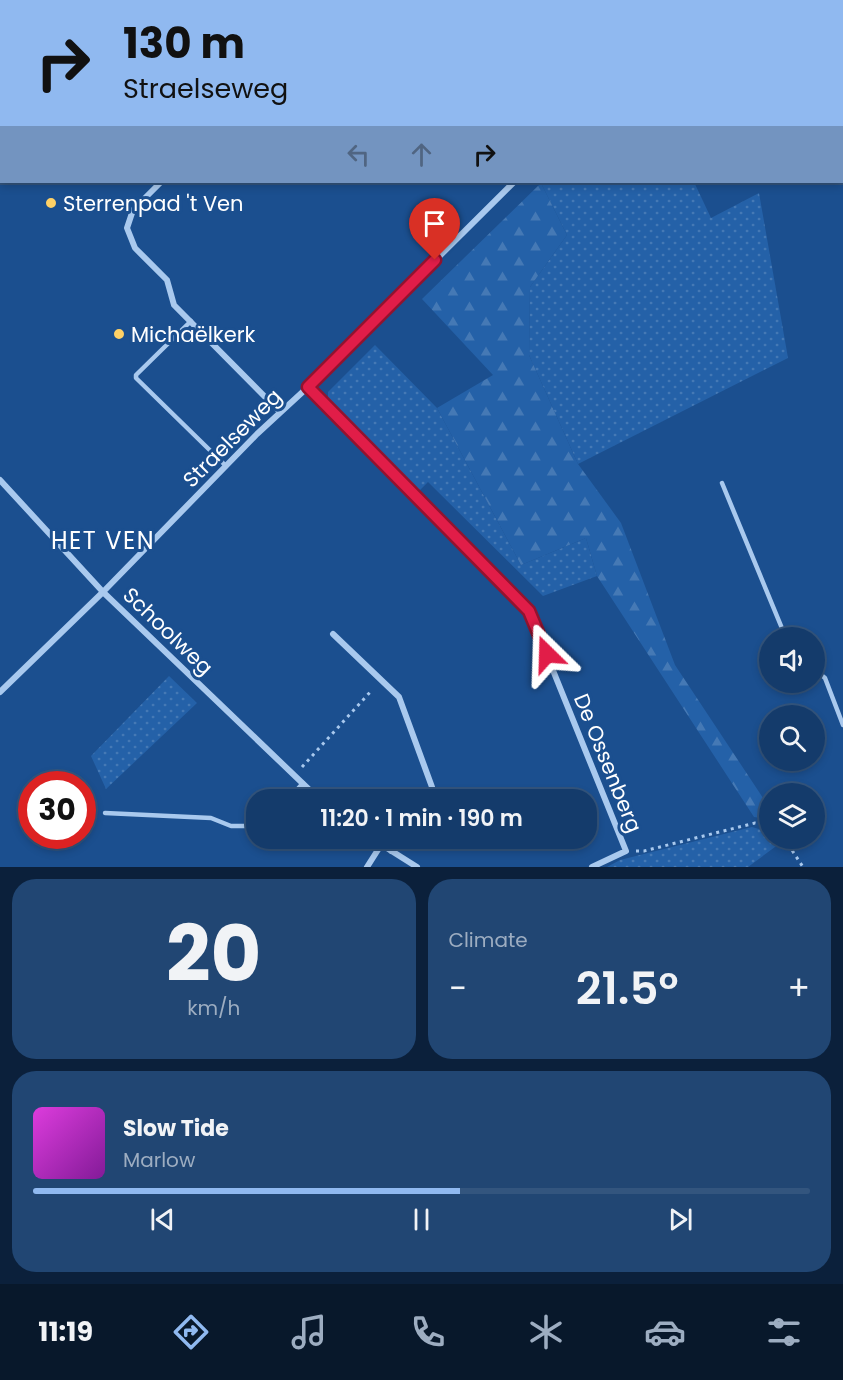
<!DOCTYPE html>
<html lang="en">
<head>
<meta charset="utf-8">
<style>
	:root { --surface:#143b6b; --page:#214673; --text:#f1f3f6; --muted:#9dadc1; --line:#33557e; --accent:#90b9f0 }
	body { margin:0; font-family:Poppins,sans-serif; background:var(--page); color:var(--text); height:100vh; display:flex; flex-direction:column; font-size:22px; white-space:nowrap }
	* { box-sizing:border-box; margin:0 }
	p { font-size:20px; color:var(--muted) }
	.icon { flex:none; width:33px; height:33px; fill:none; stroke:currentColor; stroke-width:2; stroke-linecap:round; stroke-linejoin:round }
	.map { position:relative; height:867px; overflow:hidden }
	.panel { display:flex; flex-direction:column; gap:12px; padding:12px; background:#0b203b; flex:1 }
	.panel>* { flex:none }
	.top-card { position:absolute; left:0px; top:0px; width:843px; height:183px; box-shadow:0 3px 9px #0003,0 0 0 2px var(--line); background:#90b9f0; color:#111; overflow:hidden }
	.fabs { position:absolute; left:759px; top:627px; display:grid; gap:12px }
	.fabs a { display:grid; place-items:center; width:66px; height:66px; border-radius:50%; background:var(--surface); box-shadow:0 3px 9px #0003,0 0 0 2px var(--line); font-size:30px }
	.speed { position:absolute; left:18px; top:771px; display:flex; gap:12px; font-size:30px; font-weight:700; text-align:center }
	.speed>* { display:grid; place-content:center; width:78px; height:78px; border-radius:50%; background:var(--surface); box-shadow:0 3px 9px #0003,0 0 0 2px var(--line); line-height:1 }
	.speed .limit { border:9px solid #d22; background:#fff; color:#111 }
	.pin { position:absolute; display:grid; place-items:center; width:51px; height:51px; color:#fff; margin:-62px -26px; border-radius:50% 50% 50% 0; rotate:-45deg; box-shadow:0 0 6px #0007 }
	.pin .icon { rotate:45deg }
	.me { position:absolute; width:66px; margin:-33px; rotate:338deg; stroke-linejoin:round; filter:drop-shadow(0 0 4px #0008) }
	.turn { display:flex; align-items:center; gap:21px; height:126px; padding:0 24px; font-size:27px }
	.turn .icon { width:78px; height:78px; stroke-width:2.5 }
	.turn b { display:block; font-size:42px; line-height:51px }
	.lanes { display:flex; align-items:center; height:57px; padding:0 24px; background:#0003; justify-content:center; gap:30px; direction:ltr }
	.lanes .off { opacity:.35 }
	.big { font-size:45px; font-weight:600; line-height:1.1 }
	.panel .card { flex:1; display:flex; flex-direction:column; justify-content:center; gap:9px; min-width:0; padding:0 21px; border-radius:24px; background:var(--page) }
	.panel .dial { align-items:center; gap:0 }
	.dial b { font-size:78px; line-height:1 }
	.song { display:flex; align-items:center; gap:18px }
	.cover { width:72px; height:72px; border-radius:9px; background:linear-gradient(135deg,hsl(300 70% 55%),hsl(290 70% 35%)) }
	.played { height:6px; border-radius:3px; background:linear-gradient(90deg,var(--accent) 55%,var(--line) 55%) }
	.keys { display:flex; justify-content:space-around; direction:ltr }
	.heat { display:flex; justify-content:space-between; align-items:center; font-size:33px; direction:ltr }
	.panel .tiles { flex:1; display:grid; gap:12px; grid-template-columns:1fr 1fr }
	.card:last-child { grid-column:span 2 }
	.trip { position:absolute; left:246px; top:789px; width:351px; height:60px; border-radius:24px; background:var(--surface); box-shadow:0 3px 9px #0003,0 0 0 2px var(--line); font-weight:600; line-height:60px; text-align:center }
	.tabs { display:flex; height:96px; justify-content:space-around; align-items:center; background:#08182b; color:var(--muted) }
	.tabs .icon { width:42px; height:42px }
	.tabs .current { color:var(--accent) }
	.tabs b { font-size:27px; color:var(--text) }
	.map>svg:first-child { display:block }
	.grass { fill:url(#grass-dots) }
	.forest { fill:url(#forest-firs) }
	.lines { fill:none; stroke-linecap:round; stroke-linejoin:round }
	.path { stroke:#a9c9ee; stroke-width:3; stroke-dasharray:3 4.5; stroke-linecap:butt }
	.lane { stroke:#a9c9ee; stroke-width:4.5 }
	.street { stroke:#a9c9ee; stroke-width:6 }
	.route-casing { stroke:#92132f; stroke-width:15 }
	.route { stroke:#e11d48; stroke-width:10 }
	.poi-dot { fill:#ffd166; stroke:#1b4f8f; stroke-width:2 }
	.labels { text-anchor:middle; dominant-baseline:central; stroke-width:6; stroke-linejoin:round; paint-order:stroke }
	.poi-label { font-size:21px; fill:#fff; stroke:#1b4f8f; text-anchor:start }
	.street-label { font-size:21px; fill:#fff; stroke:#1b4f8f }
	.quarter-label { font-size:24px; letter-spacing:1.5px; fill:#fff; stroke:#1b4f8f }
</style>
</head>
<body>
<div class="map">
<svg width="843" height="867" viewBox="0 0 843 867">
	<defs>
		<pattern id="grass-dots" width="8" height="8" patternUnits="userSpaceOnUse" patternTransform="scale(1.5)"><rect width="8" height="8" fill="#2461a8"/><path d="M2 2h.1M6 6h.1" fill="none" stroke="#4579b5" stroke-width="1.8" stroke-linecap="round"/></pattern>
		<pattern id="forest-firs" width="22" height="20" patternUnits="userSpaceOnUse" patternTransform="scale(1.5)"><rect width="22" height="20" fill="#2461a8"/><path d="M5 1l3.5 6h-7zM16 11l3.5 6h-7z" fill="#4579b5"/></pattern>
	</defs>
	<rect width="100%" height="100%" fill="#1b4f8f"/>
	<path class="grass" d="M 542,182 L 694,182 L 711,218 L 759,193 L 788,358 L 578,464 L 529,355 L 530,287 L 567,235 L 541,183 Z
		M 375,345 L 437,408 L 521,565 L 586,538 L 597,576 L 543,596 L 428,482 L 419,491 L 328,399 L 328,392 Z
		M 169,676 L 197,703 L 106,789 L 91,756 Z
		M 752,827 L 769,832 L 770,838 L 775,839 L 779,844 L 748,867 L 607,867 L 620,860 Z"/>
	<path class="forest" d="M 541,183 L 567,235 L 530,287 L 529,355 L 578,464 L 621,523 L 675,665 L 769,807 L 769,819 L 754,817 L 597,576 L 586,538 L 521,565 L 437,408 L 493,375 L 422,299 Z"/>
	<g class="lines">
		<path class="path" d="M 302,767 L 372,690
			M 784,838 L 803,867
			M 636,851 L 644,851 L 755,823 L 770,826"/>
		<path class="lane" d="M 191,321 L 136,375 L 136,378 L 226,466
			M 722,483 L 786,638
			M 814,669 L 825,678 L 843,725
			M 288,800 L 303,783
			M 105,813 L 211,818 L 231,826 L 256,826"/>
		<path class="street" d="M 499,0 L 501,2
			M 105,2 L 107,0
			M 341,2 L 342,0
			M 695,2 L 697,0
			M 0,94 L 2,93
			M 161,182 L 133,210 L 127,228 L 135,248 L 167,280 L 174,305 L 280,412
			M 308,387 L 529,611 L 626,851 L 592,867
			M 0,480 L 103,592 L 320,800
			M 333,634 L 399,697 L 432,787 L 424,800
			M 0,692 L 103,592 L 257,434 L 308,387 L 514,182
			M 371,838 L 417,867
			M 391,851 L 399,838
			M 367,867 L 381,845"/>
	</g>
	<g class="lines">
		<defs>
			<path id="route" d="M 435,260 L 308,387 L 529,611 L 547,654"/>
		</defs>
		<use href="#route" class="route-casing"/>
		<use href="#route" class="route"/>
	</g>
	<g class="poi-dot">
		<circle cx="51" cy="203" r="6"/>
		<circle cx="119" cy="334" r="6"/>
	</g>
	<g class="labels">
		<g class="poi-label">
			<text x="63" y="203">Sterrenpad 't Ven</text>
			<text x="131" y="334">Michaëlkerk</text>
		</g>
		<g class="street-label">
			<text transform="translate(232 438) rotate(-45)">Straelseweg</text>
			<text transform="translate(168 631) rotate(44)">Schoolweg</text>
			<text transform="translate(608 763) rotate(68)">De Ossenberg</text>
		</g>
		<g class="quarter-label">
			<text x="103" y="540">HET VEN</text>
		</g>
	</g>
</svg>
<div class="fabs">
<a><svg class="icon" aria-label="sound" viewBox="0 0 24 24"><path d="M4 9h4l5-4v14l-5-4H4zM17 9q2 3 0 6"/></svg></a>
<a><svg class="icon" aria-label="search" viewBox="0 0 24 24"><circle cx="10" cy="10" r="6"/><path d="M15 15l6 6"/></svg></a>
<a><svg class="icon" aria-label="layers" viewBox="0 0 24 24"><path d="M12 4l9 5-9 5-9-5zM3 14l9 5 9-5"/></svg></a>
</div>
<div class="speed"><div class="limit">30</div></div>
<div class="pin" style="left:435px;top:260px;background:#d93025"><svg class="icon" aria-label="arrive" viewBox="0 0 24 24"><path d="M6 21V4h12l-3 4 3 4H6"/></svg></div>
<svg class="me" style="left:547px;top:654px" viewBox="-20 -20 40 40"><path d="M0-17L14 15 0 8-14 15z" fill="#e11d48" stroke="#fff" stroke-width="4"/></svg>
<div class="trip">11:20 · 1 min · 190 m</div>
<div class="top-card">
<div class="turn"><svg class="icon" aria-label="right" viewBox="0 0 24 24"><path d="M7 20v-9h11M14 6l5 5-5 5"/></svg><div><b>130 m</b>Straelseweg</div></div>
<div class="lanes"><svg class="icon off" aria-label="left" viewBox="0 0 24 24"><path d="M17 20v-9H6M10 6l-5 5 5 5"/></svg><svg class="icon off" aria-label="ahead" viewBox="0 0 24 24"><path d="M12 20V5M6 11l6-6 6 6"/></svg><svg class="icon" aria-label="right" viewBox="0 0 24 24"><path d="M7 20v-9h11M14 6l5 5-5 5"/></svg></div>
</div>
</div>
<section class="panel">
<div class="tiles">
<div class="card dial"><b>20</b><p>km/h</p></div>
<div class="card"><p>Climate</p>
<div class="heat"><a>−</a><b class="big">21.5°</b><a>+</a></div>
</div>
<div class="card">
<div class="song"><i class="cover"></i><div><b>Slow Tide</b><p>Marlow</p></div></div>
<div class="played"></div>
<div class="keys"><svg class="icon" aria-label="previous" viewBox="0 0 24 24"><path d="M18 5L8 12l10 7zM5 5v14"/></svg><svg class="icon" aria-label="pause" viewBox="0 0 24 24"><path d="M8 5v14M16 5v14"/></svg><svg class="icon" aria-label="next" viewBox="0 0 24 24"><path d="M6 5l10 7-10 7zM19 5v14"/></svg></div>
</div>
</div>
</section>
<nav class="tabs">
<b>11:19</b>
<svg class="icon current" aria-label="directions" viewBox="0 0 24 24"><path d="M12 3l9 9-9 9-9-9zM9 14v-3h6M13 9l2 2-2 2"/></svg>
<svg class="icon" aria-label="music" viewBox="0 0 24 24"><path d="M9 18V5l10-2v13"/><circle cx="6" cy="18" r="3"/><circle cx="16" cy="16" r="3"/></svg>
<svg class="icon" aria-label="phone" viewBox="0 0 24 24"><path d="M5 4h4l2 5-3 2q2 4 5 5l2-3 5 2v4C11 20 4 13 5 4z"/></svg>
<svg class="icon" aria-label="climate" viewBox="0 0 24 24"><path d="M12 3v18M4 7l16 10M4 17L20 7"/></svg>
<svg class="icon" aria-label="car" viewBox="0 0 24 24"><path d="M5 17H2v-5l4-1 3-4h7l3 4 3 1v5h-3M9 17h6M6 11h13"/><circle cx="7" cy="17" r="2"/><circle cx="17" cy="17" r="2"/></svg>
<svg class="icon" aria-label="filters" viewBox="0 0 24 24"><path d="M4 7h16M4 17h16"/><circle cx="9" cy="7" r="2"/><circle cx="15" cy="17" r="2"/></svg>
</nav>
</body>
</html>
